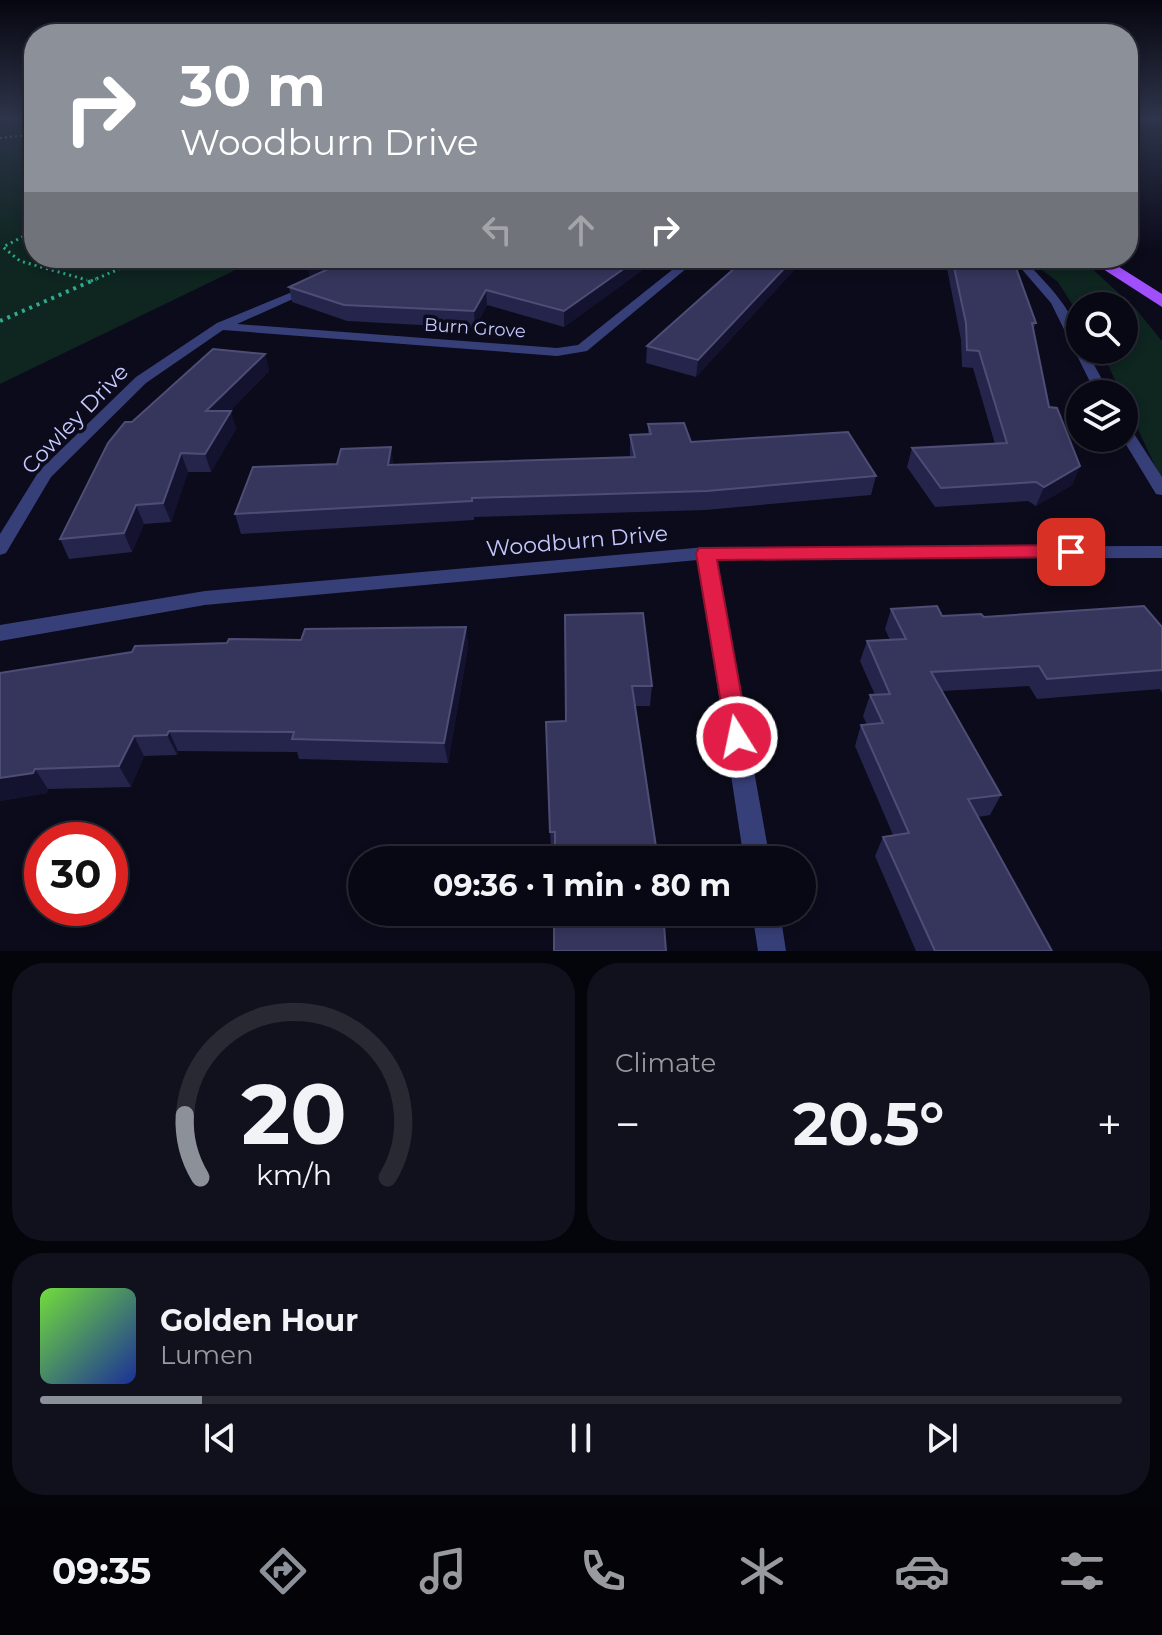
<!DOCTYPE html>
<html lang="en">
<head>
<meta charset="utf-8">
<style>
	:root { --surface:#080814; --page:#11111d; --text:#f1f3f6; --muted:#989aa0; --line:#292934; --accent:#8c9099 }
	body { margin:0; font-family:Montserrat,sans-serif; background:var(--page); color:var(--text); height:100vh; display:flex; flex-direction:column; font-size:30px; white-space:nowrap }
	* { box-sizing:border-box; margin:0 }
	p { font-size:26px; color:var(--muted) }
	.icon { flex:none; width:44px; height:44px; fill:none; stroke:currentColor; stroke-width:2; stroke-linecap:round; stroke-linejoin:round }
	.map { position:relative; height:951px; overflow:hidden }
	.sheet { display:flex; flex-direction:column; gap:12px; padding:12px; background:#04040b; flex:1 }
	.sheet>* { flex:none }
	.banner { position:absolute; left:24px; top:24px; width:1114px; height:244px; border-radius:32px; box-shadow:0 4px 12px #0003,0 0 0 2px var(--line); background:#8c9099; color:#fff; overflow:hidden }
	.controls { position:absolute; left:1066px; top:292px; display:grid; gap:16px }
	.controls a { display:grid; place-items:center; width:72px; height:72px; border-radius:50%; background:var(--surface); box-shadow:0 4px 12px #0003,0 0 0 2px var(--line); font-size:40px }
	.speed { position:absolute; left:24px; top:822px; display:flex; gap:16px; font-size:40px; font-weight:700; text-align:center }
	.speed>* { display:grid; place-content:center; width:104px; height:104px; border-radius:50%; background:var(--surface); box-shadow:0 4px 12px #0003,0 0 0 2px var(--line); line-height:1 }
	.speed .limit { border:12px solid #d22; background:#fff; color:#111 }
	.pin { position:absolute; display:grid; place-items:center; width:68px; height:68px; color:#fff; margin:-34px; border-radius:16px; box-shadow:0 4px 12px #0006 }
	.me { position:absolute; width:88px; margin:-44px; rotate:350deg; stroke-linejoin:round; filter:drop-shadow(0 0 6px #0008) }
	.turn { display:flex; align-items:center; gap:28px; height:168px; padding:0 24px; font-size:36px }
	.turn .icon { width:104px; height:104px; stroke-width:2.5 }
	.turn b { display:block; font-size:56px; line-height:68px }
	.lanes { display:flex; align-items:center; height:76px; padding:0 24px; background:#0003; justify-content:center; gap:40px; direction:ltr }
	.lanes .off { opacity:.35 }
	.big { font-size:60px; font-weight:700; line-height:1.1 }
	.sheet .tile { flex:1; display:flex; flex-direction:column; justify-content:center; gap:12px; min-width:0; padding:0 28px; border-radius:32px; background:var(--page) }
	.sheet .dial { align-items:center; gap:0 }
	.dial svg { height:208px; overflow:visible; fill:none; stroke:var(--line); stroke-width:7; stroke-linecap:round; text-anchor:middle }
	.dial text { fill:var(--text); stroke:none }
	.song { display:flex; align-items:center; gap:24px }
	.cover { width:96px; height:96px; border-radius:12px; background:linear-gradient(135deg,hsl(100 70% 55%),hsl(230 70% 35%)) }
	.played { height:8px; border-radius:4px; background:linear-gradient(90deg,var(--accent) 15%,var(--line) 15%) }
	.keys { display:flex; justify-content:space-around; direction:ltr }
	.heat { display:flex; justify-content:space-between; align-items:center; font-size:44px; direction:ltr }
	.sheet .tiles { flex:1; display:grid; gap:12px; grid-template-columns:1fr 1fr }
	.tile:last-child { grid-column:span 2 }
	.trip { position:absolute; left:348px; top:846px; width:468px; height:80px; border-radius:40px; background:var(--surface); box-shadow:0 4px 12px #0003,0 0 0 2px var(--line); font-weight:700; line-height:80px; text-align:center }
	.menu { display:flex; height:128px; justify-content:space-around; align-items:center; background:#030308; color:var(--muted) }
	.menu .icon { width:56px; height:56px }
	.menu .on { color:var(--accent) }
	.menu b { font-size:36px; color:var(--text) }
	.map>svg:first-child { display:block }
	.green { fill:#0e2520 }
	.lines { fill:none; stroke-linecap:round; stroke-linejoin:round }
	.path-far2 { stroke:#2eaa8f; stroke-width:2; stroke-dasharray:2 3; stroke-linecap:butt }
	.path-far1 { stroke:#2eaa8f; stroke-width:3; stroke-dasharray:2 4; stroke-linecap:butt }
	.path { stroke:#2eaa8f; stroke-width:4; stroke-dasharray:3 5; stroke-linecap:butt }
	.lane { fill:#373f79; fill-rule:evenodd }
	.street { fill:#373f79; fill-rule:evenodd }
	.primary { fill:#a04ffc; fill-rule:evenodd }
	.wall { fill:#25244a }
	.shaded-wall { fill:#13132f }
	.building { fill:#36365d; stroke:#4d4d76; stroke-width:2 }
	.route { fill:#e11d48; stroke:#92132f; stroke-width:2 }
	.labels { text-anchor:middle; dominant-baseline:central; stroke-width:7; stroke-linejoin:round; paint-order:stroke }
	.far-street-label { font-size:18px; fill:#c6c9fe; stroke:#0b0b1b }
	.street-label { font-size:22px; fill:#c6c9fe; stroke:#0b0b1b }
</style>
</head>
<body>
<div class="map">
<svg width="1162" height="951" viewBox="0 0 1162 951">
	<rect width="100%" height="100%" fill="#0b0b1b"/>
	<path class="green" d="M 0,118 L 34,118 L 34,258 L 260,258 L 0,384 Z
		M 1026,258 L 1075,258 L 1088,265 L 1136,309 L 1162,341 L 1162,481 L 1101,350 L 1124,350 L 1124,306 L 1080,306 L 1080,317 L 1058,282 Z"/>
	<g class="lines">
		<path class="path-far2" d="M 0,138 L 34,134
			M 34,176 L 29,179 L 34,185"/>
		<path class="path-far1" d="M 34,231 L 3,247 L 20,261 L 87,280
			M 91,281 L 145,258"/>
		<path class="path" d="M 0,321 L 96,279"/>
		<path class="lane" d="M 1162,118 L 1162,121 L 1128,124 L 1128,120 Z"/>
		<path class="street" d="M 687,258 L 699,258 L 587,351 L 557,356 L 223,330 L 146,383 L 51,477 L 6,553 L 0,555 L 0,534 L 39,471 L 136,377 L 217,323 L 309,285 L 313,286 L 313,290 L 237,324 L 557,348 L 578,345 Z
			M 1012,258 L 1023,258 C 1046,284 1080,313 1080,350 L 1086,350 L 1110,394 L 1096,394 L 1051,303 Z
			M 1124,425 L 1129,426 L 1162,477 L 1162,495 L 1156,494 L 1122,438 Z
			M 1162,546 L 1162,558 L 716,559 L 770,860 L 744,860 L 698,560 L 205,605 L 0,641 L 0,625 L 205,591 L 706,547 Z
			M 752,912 L 780,912 L 786,951 L 758,951 Z"/>
		<path class="primary" d="M 1086,258 L 1105,258 L 1162,294 L 1162,307 Z"/>
	</g>
	<path class="wall" d="M 314,258 L 659,258 L 564,327 L 487,305 L 475,328 L 347,321 L 292,302 L 289,287 L 310,277 L 307,265 Z
		M 746,258 L 797,258 L 795,269 L 696,377 L 646,363 L 647,346 Z
		M 945,258 L 1002,258 L 1036,323 L 1033,330 L 1049,407 L 1080,466 L 1072,485 L 1036,506 L 1028,501 L 935,507 L 907,467 L 912,448 L 995,444 L 973,368 L 962,367 L 961,340 Z
		M 265,354 L 269,371 L 230,411 L 236,429 L 211,472 L 188,472 L 171,522 L 144,524 L 132,552 L 69,559 L 60,539 Z
		M 648,424 L 691,442 L 876,476 L 871,495 L 705,510 L 474,517 L 474,520 L 241,534 L 235,514 L 394,465 L 630,458 L 630,435 L 648,434 Z
		M 891,609 L 942,616 L 1162,627 L 1162,693 L 1160,689 L 1037,699 L 1029,686 L 942,691 L 1001,795 L 990,815 L 978,817 L 1052,951 L 916,951 L 875,856 L 883,837 L 893,835 L 855,746 L 861,725 L 867,725 L 863,716 L 870,695 L 875,695 L 860,661 L 867,641 L 890,640 L 885,629 Z
		M 565,615 L 652,686 L 650,706 L 635,706 L 555,851 L 551,852 L 546,722 L 566,721 Z
		M 466,627 L 468,647 L 448,763 L 299,759 L 297,752 L 178,751 L 177,755 L 144,756 L 131,787 L 48,789 L 47,793 L 0,801 L 0,673 L 227,643 L 301,640 Z"/>
	<path class="shaded-wall" d="M 323,258 L 360,258 L 310,280 L 307,265 Z
		M 639,258 L 659,258 L 564,327 L 564,311 Z
		M 794,258 L 797,258 L 795,269 L 696,377 L 698,360 Z
		M 486,290 L 487,305 L 475,328 L 474,311 Z
		M 265,354 L 269,371 L 212,429 L 206,411 Z
		M 231,411 L 236,429 L 211,472 L 205,454 Z
		M 391,447 L 394,465 L 388,465 Z
		M 181,453 L 188,472 L 171,522 L 163,503 Z
		M 1080,466 L 1072,485 L 1036,506 L 1044,487 Z
		M 136,505 L 144,524 L 132,552 L 124,533 Z
		M 466,627 L 468,647 L 448,763 L 444,743 Z
		M 169,731 L 178,751 L 177,755 L 167,735 Z
		M 134,736 L 144,756 L 131,787 L 119,766 Z
		M 35,769 L 48,789 L 47,793 L 0,801 L 0,778 Z"/>
	<path class="building" d="M 314,258 L 323,258 L 307,265 Z
		M 352,258 L 639,258 L 564,311 L 486,290 L 474,311 L 344,305 L 289,287 Z
		M 746,258 L 794,258 L 698,360 L 647,346 Z
		M 952,258 L 1002,258 L 1016,268 L 1036,323 L 1032,323 L 1049,407 L 1057,408 L 1080,466 L 1044,487 L 1036,482 L 941,488 L 912,448 L 1007,443 L 979,351 L 967,350 L 966,323 Z
		M 213,349 L 265,354 L 206,411 L 231,411 L 205,454 L 181,453 L 163,503 L 136,505 L 124,533 L 60,539 L 108,443 L 125,422 L 132,422 Z
		M 684,423 L 691,442 L 848,432 L 876,476 L 707,491 L 472,498 L 472,501 L 235,514 L 253,467 L 337,464 L 341,449 L 391,447 L 388,465 L 635,457 L 630,435 L 651,434 L 648,424 Z
		M 937,606 L 942,616 L 981,614 L 984,617 L 1144,606 L 1162,627 L 1162,670 L 1047,679 L 1039,666 L 931,672 L 1001,795 L 968,799 L 1052,951 L 935,951 L 883,837 L 909,833 L 861,725 L 883,723 L 870,695 L 890,694 L 867,641 L 906,639 L 891,609 Z
		M 643,613 L 652,686 L 632,686 L 658,860 L 555,860 L 555,832 L 550,832 L 546,722 L 566,721 L 565,615 Z
		M 466,627 L 444,743 L 292,739 L 294,732 L 169,731 L 167,735 L 134,736 L 119,766 L 35,769 L 33,773 L 0,778 L 0,673 L 132,652 L 135,646 L 227,643 L 229,639 L 301,640 L 305,629 Z
		M 554,912 L 663,912 L 666,951 L 554,951 Z"/>
	<linearGradient id="sky" x2="0" y2="1"><stop stop-color="#06060f"/><stop offset="0.47" stop-color="#2e344a"/><stop offset="1" stop-color="#2e344a" stop-opacity="0"/></linearGradient>
	<rect width="1162" height="251" fill="url(#sky)"/>
	<path class="route" d="M 1071,545 L 1081,552 L 1078,557 L 717,560 L 749,737 L 746,745 L 737,748 L 728,745 L 696,553 L 699,548 Z"/>
	<g class="labels">
		<g class="far-street-label">
			<text transform="translate(475 328) rotate(4)">Burn Grove</text>
		</g>
		<g class="street-label">
			<text transform="translate(75 419) rotate(-46)">Cowley Drive</text>
			<text transform="translate(577 541) rotate(-5)">Woodburn Drive</text>
		</g>
	</g>
</svg>
<div class="controls">
<a><svg class="icon" aria-label="search" viewBox="0 0 24 24"><circle cx="10" cy="10" r="6"/><path d="M15 15l6 6"/></svg></a>
<a><svg class="icon" aria-label="layers" viewBox="0 0 24 24"><path d="M12 4l9 5-9 5-9-5zM3 14l9 5 9-5"/></svg></a>
</div>
<div class="speed"><div class="limit">30</div></div>
<div class="pin" style="left:1071px;top:552px;background:#d93025"><svg class="icon" aria-label="arrive" viewBox="0 0 24 24"><path d="M6 21V4h12l-3 4 3 4H6"/></svg></div>
<svg class="me" style="left:737px;top:737px" viewBox="-20 -20 40 40"><circle r="17" fill="#e11d48" stroke="#fff" stroke-width="3"/><path d="M0-11L8 9 0 5-8 9z" fill="#fff"/></svg>
<div class="trip">09:36 · 1 min · 80 m</div>
<div class="banner">
<div class="turn"><svg class="icon" aria-label="right" viewBox="0 0 24 24"><path d="M7 20v-9h11M14 6l5 5-5 5"/></svg><div><b>30 m</b>Woodburn Drive</div></div>
<div class="lanes"><svg class="icon off" aria-label="left" viewBox="0 0 24 24"><path d="M17 20v-9H6M10 6l-5 5 5 5"/></svg><svg class="icon off" aria-label="ahead" viewBox="0 0 24 24"><path d="M12 20V5M6 11l6-6 6 6"/></svg><svg class="icon" aria-label="right" viewBox="0 0 24 24"><path d="M7 20v-9h11M14 6l5 5-5 5"/></svg></div>
</div>
</div>
<section class="sheet">
<div class="tiles">
<div class="tile dial"><svg viewBox="0 0 100 80">
<path d="M14 69A42 42 0 1 1 86 69"/>
<path d="M14 69A42 42 0 0 1 8 45" stroke="#8c9099"/>
<text x="50" y="56" font-size="32" font-weight="700">20</text>
<text x="50" y="72" font-size="11">km/h</text>
</svg></div>
<div class="tile"><p>Climate</p>
<div class="heat"><a>−</a><b class="big">20.5°</b><a>+</a></div>
</div>
<div class="tile">
<div class="song"><i class="cover"></i><div><b>Golden Hour</b><p>Lumen</p></div></div>
<div class="played"></div>
<div class="keys"><svg class="icon" aria-label="previous" viewBox="0 0 24 24"><path d="M18 5L8 12l10 7zM5 5v14"/></svg><svg class="icon" aria-label="pause" viewBox="0 0 24 24"><path d="M8 5v14M16 5v14"/></svg><svg class="icon" aria-label="next" viewBox="0 0 24 24"><path d="M6 5l10 7-10 7zM19 5v14"/></svg></div>
</div>
</div>
</section>
<nav class="menu">
<b>09:35</b>
<svg class="icon on" aria-label="directions" viewBox="0 0 24 24"><path d="M12 3l9 9-9 9-9-9zM9 14v-3h6M13 9l2 2-2 2"/></svg>
<svg class="icon" aria-label="music" viewBox="0 0 24 24"><path d="M9 18V5l10-2v13"/><circle cx="6" cy="18" r="3"/><circle cx="16" cy="16" r="3"/></svg>
<svg class="icon" aria-label="phone" viewBox="0 0 24 24"><path d="M5 4h4l2 5-3 2q2 4 5 5l2-3 5 2v4C11 20 4 13 5 4z"/></svg>
<svg class="icon" aria-label="climate" viewBox="0 0 24 24"><path d="M12 3v18M4 7l16 10M4 17L20 7"/></svg>
<svg class="icon" aria-label="car" viewBox="0 0 24 24"><path d="M5 17H2v-5l4-1 3-4h7l3 4 3 1v5h-3M9 17h6M6 11h13"/><circle cx="7" cy="17" r="2"/><circle cx="17" cy="17" r="2"/></svg>
<svg class="icon" aria-label="filters" viewBox="0 0 24 24"><path d="M4 7h16M4 17h16"/><circle cx="9" cy="7" r="2"/><circle cx="15" cy="17" r="2"/></svg>
</nav>
</body>
</html>
